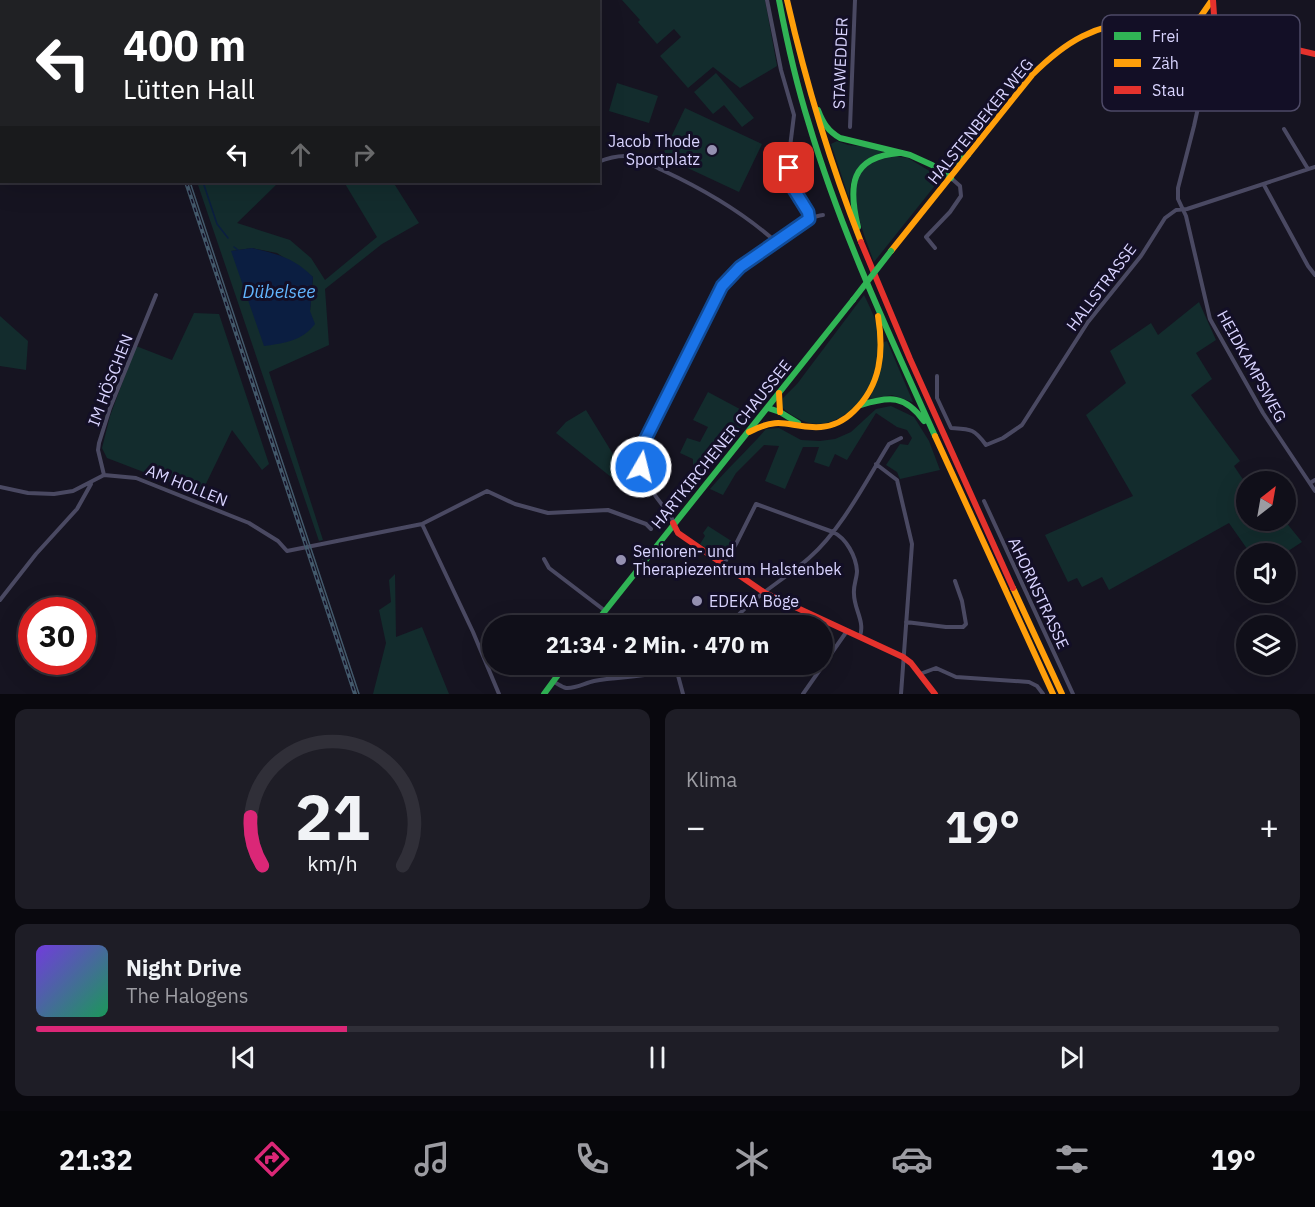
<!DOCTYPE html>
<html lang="de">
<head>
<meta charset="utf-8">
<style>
	:root { --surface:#100f19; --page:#1e1d26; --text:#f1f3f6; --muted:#9c9ca2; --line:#302f38; --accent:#db2777 }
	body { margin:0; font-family:"IBM Plex Sans",sans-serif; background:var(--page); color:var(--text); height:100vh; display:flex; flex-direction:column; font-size:22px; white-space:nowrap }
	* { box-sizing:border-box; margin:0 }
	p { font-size:20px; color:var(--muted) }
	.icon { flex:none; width:33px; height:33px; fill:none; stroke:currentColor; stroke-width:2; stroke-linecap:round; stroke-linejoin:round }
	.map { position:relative; height:694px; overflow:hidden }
	.panel { display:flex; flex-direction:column; gap:15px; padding:15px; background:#09080e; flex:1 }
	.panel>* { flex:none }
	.hud { position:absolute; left:0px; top:0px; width:600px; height:183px; box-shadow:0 6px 24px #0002,0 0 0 2px var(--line); background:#202124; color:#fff; overflow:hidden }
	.needle { width:39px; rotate:31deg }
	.buttons { position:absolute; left:1236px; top:471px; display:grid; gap:12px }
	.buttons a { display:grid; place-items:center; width:60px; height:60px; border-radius:50%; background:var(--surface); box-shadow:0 6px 24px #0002,0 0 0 2px var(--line); font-size:30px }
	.speed { position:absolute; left:18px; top:597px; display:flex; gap:12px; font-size:30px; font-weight:700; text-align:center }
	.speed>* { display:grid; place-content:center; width:78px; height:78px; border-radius:50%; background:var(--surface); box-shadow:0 6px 24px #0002,0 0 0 2px var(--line); line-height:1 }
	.speed .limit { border:9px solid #d22; background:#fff; color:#111 }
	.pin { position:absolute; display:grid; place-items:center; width:51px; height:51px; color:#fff; margin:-26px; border-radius:12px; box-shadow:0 3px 9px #0006 }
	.me { position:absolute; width:66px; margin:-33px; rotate:8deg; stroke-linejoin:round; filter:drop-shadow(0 0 4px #0008) }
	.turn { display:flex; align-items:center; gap:21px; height:126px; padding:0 24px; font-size:27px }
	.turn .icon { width:78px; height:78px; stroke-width:2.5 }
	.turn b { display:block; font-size:42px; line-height:51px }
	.lanes { display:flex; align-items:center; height:57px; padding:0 24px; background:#0003; justify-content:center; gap:30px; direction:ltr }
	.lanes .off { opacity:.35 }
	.big { font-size:45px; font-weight:800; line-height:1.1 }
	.panel .card { flex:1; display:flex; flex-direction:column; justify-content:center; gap:9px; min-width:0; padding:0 21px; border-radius:12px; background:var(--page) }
	.panel .dial { align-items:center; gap:0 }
	.dial svg { height:156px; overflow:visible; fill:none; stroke:var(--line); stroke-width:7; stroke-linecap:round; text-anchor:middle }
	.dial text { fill:var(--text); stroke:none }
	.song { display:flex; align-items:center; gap:18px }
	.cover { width:72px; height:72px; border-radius:9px; background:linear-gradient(135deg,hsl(260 70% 55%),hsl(150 70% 35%)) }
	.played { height:6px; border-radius:3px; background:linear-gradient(90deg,var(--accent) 25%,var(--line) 25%) }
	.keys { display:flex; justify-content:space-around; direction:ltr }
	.heat { display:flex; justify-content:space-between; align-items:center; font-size:33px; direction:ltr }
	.panel .tiles { flex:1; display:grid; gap:15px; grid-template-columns:1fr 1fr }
	.card:last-child { grid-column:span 2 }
	.trip { position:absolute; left:482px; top:615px; width:351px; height:60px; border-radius:30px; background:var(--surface); box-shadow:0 6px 24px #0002,0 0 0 2px var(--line); font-weight:800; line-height:60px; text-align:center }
	.tab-bar { display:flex; height:96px; justify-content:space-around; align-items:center; background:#06060a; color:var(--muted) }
	.tab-bar .icon { width:42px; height:42px }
	.tab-bar .on { color:var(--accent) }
	.tab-bar b { font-size:27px; color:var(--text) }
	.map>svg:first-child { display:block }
	.green { fill:#132c2d; fill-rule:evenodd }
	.water { fill:#0b1e41 }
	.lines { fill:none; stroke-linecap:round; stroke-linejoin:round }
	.stream { stroke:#0b1e41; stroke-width:1.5 }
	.street { stroke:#4a4962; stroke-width:4 }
	.fast { stroke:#30b455; stroke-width:6 }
	.slow { stroke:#ff9f0a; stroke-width:6 }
	.jam { stroke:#e5322d; stroke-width:6 }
	.tram { stroke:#43596b; stroke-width:1.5 }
	.rail-casing { stroke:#43596b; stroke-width:4 }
	.rail { stroke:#130f26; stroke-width:1.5; stroke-dasharray:4.5; stroke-linecap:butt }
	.fast-bridge { stroke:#30b455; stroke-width:6 }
	.route-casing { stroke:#114b97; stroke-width:15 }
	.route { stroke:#1a73e8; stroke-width:10 }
	.poi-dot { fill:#9591b1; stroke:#130f26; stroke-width:2 }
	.labels { text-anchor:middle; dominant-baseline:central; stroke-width:6; stroke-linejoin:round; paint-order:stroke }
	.street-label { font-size:16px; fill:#d9d4ff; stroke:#130f26 }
	.poi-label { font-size:16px; fill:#d9d4ff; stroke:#130f26; text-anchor:start }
	.water-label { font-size:18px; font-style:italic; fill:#62b6ff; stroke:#130f26 }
	.key { fill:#130f26; stroke:#4e4a67; stroke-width:1.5 }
	.key-label { font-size:16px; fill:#d9d4ff }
</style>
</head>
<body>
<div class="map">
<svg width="1315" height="694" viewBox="0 0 1315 694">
	<rect width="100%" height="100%" fill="#161421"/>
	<path class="green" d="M 0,0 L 115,1 L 2,2 L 0,167 Z
		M 622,0 L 765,0 L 777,66 L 740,88 L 713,67 L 688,88 L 660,56 L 681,37 L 674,29 L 657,44 L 638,22 L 640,20 Z
		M 716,73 L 754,118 L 742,127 L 724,105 L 713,114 L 694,92 Z
		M 617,83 L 658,96 L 649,123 L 609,111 Z
		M 685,108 L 762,144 L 739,192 L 662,156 Z
		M 837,141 L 848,145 L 887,149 C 863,164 850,168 849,198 L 831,144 Z
		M 894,156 L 908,158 L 941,178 L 874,262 C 864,235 838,176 876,159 C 881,157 888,157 894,156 Z
		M 197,182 L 279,182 L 237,223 L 290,240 L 311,258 L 325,280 L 377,237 L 344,182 L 393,182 L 419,223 L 382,244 L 325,289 L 329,345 L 269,372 L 323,540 L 319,541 ZM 252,248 L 277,253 L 313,277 L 310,311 L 232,251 Z
		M 864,295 C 872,311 881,329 879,347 C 879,356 877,367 875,375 C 866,403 832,435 801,420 C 794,416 787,413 782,407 L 783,398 L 797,384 Z
		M 1199,302 L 1216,340 L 1196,353 L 1212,379 L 1191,395 L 1240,461 L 1234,466 L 1244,481 L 1250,477 L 1254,481 L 1246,482 L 1246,520 L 1285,521 L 1302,542 L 1285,553 L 1250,553 L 1229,523 L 1109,590 L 1102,577 L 1082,587 L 1077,578 L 1068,582 L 1045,535 L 1133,496 L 1086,415 L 1126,383 L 1110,351 L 1151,323 L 1158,335 Z
		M 194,313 L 219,314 L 269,464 L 262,470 L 232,430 L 201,494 L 107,458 L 102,448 L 110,416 L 136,346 L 172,360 Z
		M 0,316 L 28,341 L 26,370 L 0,366 Z
		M 887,341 L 913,402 L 912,402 L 892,395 L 870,399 L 884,342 Z
		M 708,392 L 751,415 L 693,485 L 693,459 L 680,453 L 687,438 L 700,442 L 708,427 L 693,420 Z
		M 891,406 L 914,417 L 929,441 L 940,470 L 900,479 L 897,472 L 886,465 L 900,444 L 908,445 L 912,438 L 907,430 L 897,427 L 876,413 L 847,460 L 835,454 L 829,467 L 814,462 L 819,447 L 803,447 L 785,489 L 765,481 L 779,446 L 764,445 L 736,473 L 723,495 L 710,489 C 728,468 748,450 766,429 L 779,428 L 801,440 L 820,441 L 835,439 L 851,432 L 876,409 Z
		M 586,410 L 616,459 L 631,493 L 556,433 L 566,422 Z
		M 708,526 L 733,542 L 723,560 L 700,544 L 705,536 L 703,533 Z
		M 395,574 L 396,637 L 422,627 L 449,694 L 373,694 L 386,643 L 379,610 L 391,602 L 389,580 Z"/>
	<path class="water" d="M 252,248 C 278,254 294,258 313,277 L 310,311 L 315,324 C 302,341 285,343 264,346 L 231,251 Z"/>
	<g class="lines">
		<path class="stream" d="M 195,2 L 195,0
			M 203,182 L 217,224 L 228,238
			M 234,247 L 238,250"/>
		<path class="street" d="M 450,0 L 454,2
			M 767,0 L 781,70 L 794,115 L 789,155 L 790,183 L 808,212 L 809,219
			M 1215,30 L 1194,126 L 1178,188 L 1178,199 L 1186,216 L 1210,319 L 1263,413 L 1315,491
			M 850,127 L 855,0
			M 1284,129 L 1308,169
			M 598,162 C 610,157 622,154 635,157 C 645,160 655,167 664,171 C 705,190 741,211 775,241
			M 554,182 L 555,182
			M 1264,185 L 1308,266 L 1315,275
			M 935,248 L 926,237 L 950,212 L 961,196 L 960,186 L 951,178
			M 937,376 L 937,398 L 951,428 C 970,429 974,428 986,445 L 1003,438 L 1022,425 L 1088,322 L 1141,256 L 1165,218 L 1176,210 L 1187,209 L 1315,167
			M 876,464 L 897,480 L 912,544 L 901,694
			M 104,475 L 98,450 L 99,443 L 110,408 L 156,295
			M 1310,483 L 1315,480
			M 0,487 L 28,493 L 54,494 L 73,491 L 104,475 L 136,478 L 249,523 L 278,541 L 287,551 L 422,524 L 487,491 L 515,504 L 548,513 L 608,510 L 646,524 L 651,529
			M 984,501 L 1073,694
			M 673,522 C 671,514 668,512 663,506 C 647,486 634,465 645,440 L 720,288 C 724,283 727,278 732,273 C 745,261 807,215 823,215
			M 422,524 L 473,632 L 499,694
			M 544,559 L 549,568 L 604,610
			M 723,565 L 736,544 L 756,504 L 833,532 C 846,538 856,556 857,571 C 857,578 853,586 854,594 C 854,609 865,621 860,636
			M 0,600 L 36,554 L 77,509 L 91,484
			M 906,622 L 946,627 L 963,627 L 966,624 L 962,601 L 955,581
			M 729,626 C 751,597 783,581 809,558 C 842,529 866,481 889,444 L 901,438
			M 676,668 L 683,694
			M 920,674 L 936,668 L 956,677 L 1029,682 L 1037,686 L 1043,694
			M 554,682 C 558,684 562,687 566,688 C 575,689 585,683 594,681 C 624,675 655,679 683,664
			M 803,694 L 847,631"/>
		<path class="fast" d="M 779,0 C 787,42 796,83 809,124 C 841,232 889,334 935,436
			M 818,110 C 823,123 828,131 840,138 L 910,155 L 932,165 L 951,178
			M 935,167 L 950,165 L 968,155
			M 858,227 C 848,186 850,157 899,153
			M 861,405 C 890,396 905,395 924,421
			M 768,408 L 780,412 L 798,423
			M 593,626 L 853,300
			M 544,694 L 566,664"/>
		<path class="slow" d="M 787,0 C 806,83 830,163 861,242
			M 1189,24 L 1201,16 L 1212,0
			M 891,251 L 1032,75 C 1066,41 1095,24 1143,21
			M 779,393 L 780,412
			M 749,432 C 784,414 788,429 821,427 C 834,426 845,420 854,411 C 881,385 884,352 878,316
			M 935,436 L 1053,694
			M 1013,588 L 1062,694"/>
		<path class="jam" d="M 1213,0 L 1215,30
			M 1143,21 L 1171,21 L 1315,54
			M 861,242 L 910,359 L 1013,588
			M 673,523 L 678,533 L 765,593 L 903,657 L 911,663 L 935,694"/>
		<path class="tram" d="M 130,0 L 130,2
			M 190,182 L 359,694"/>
		<defs>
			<path id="rail" d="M 122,0 L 122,2
				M 186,182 L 355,694"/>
		</defs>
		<use href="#rail" class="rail-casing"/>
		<use href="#rail" class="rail"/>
		<path class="fast-bridge" d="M 853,300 L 891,251"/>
	</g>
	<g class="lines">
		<defs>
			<path id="route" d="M 641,467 L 640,453 L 645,440 L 722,286 L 740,267 L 809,219 L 808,212 L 790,183 L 789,168"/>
		</defs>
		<use href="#route" class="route-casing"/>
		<use href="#route" class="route"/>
	</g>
	<g class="poi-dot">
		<circle cx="712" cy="150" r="6"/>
		<circle cx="621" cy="560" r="6"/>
		<circle cx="697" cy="601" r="6"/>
	</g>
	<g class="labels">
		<g class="street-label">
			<text transform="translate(840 63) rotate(-88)">STAWEDDER</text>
			<text transform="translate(980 121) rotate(-51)">HALSTENBEKER WEG</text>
			<text transform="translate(1101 287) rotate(-53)">HALLSTRASSE</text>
			<text transform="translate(1252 366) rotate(61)">HEIDKAMPSWEG</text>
			<text transform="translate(110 380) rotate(-69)">IM HÖSCHEN</text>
			<text transform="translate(721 444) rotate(-51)">HARTKIRCHENER CHAUSSEE</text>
			<text transform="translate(187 485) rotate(22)">AM HOLLEN</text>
			<text transform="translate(1039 593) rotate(65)">AHORNSTRASSE</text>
		</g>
		<g class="poi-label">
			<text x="700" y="141" text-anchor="end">Jacob Thode<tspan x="700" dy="18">Sportplatz</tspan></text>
			<text x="633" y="551">Senioren- und<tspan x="633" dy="18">Therapiezentrum Halstenbek</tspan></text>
			<text x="709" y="601">EDEKA Böge</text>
		</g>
		<g class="water-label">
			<text x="279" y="291">Dübelsee</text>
		</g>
	</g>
	<rect x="1102" y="15" width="198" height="96" rx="9" class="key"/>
	<rect x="1114" y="32" width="27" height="8" fill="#30b455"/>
	<rect x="1114" y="59" width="27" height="8" fill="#ff9f0a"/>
	<rect x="1114" y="86" width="27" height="8" fill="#e5322d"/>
	<g class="key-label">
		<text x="1152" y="42">Frei</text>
		<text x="1152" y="69">Zäh</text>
		<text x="1152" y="96">Stau</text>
	</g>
</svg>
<div class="buttons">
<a><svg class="needle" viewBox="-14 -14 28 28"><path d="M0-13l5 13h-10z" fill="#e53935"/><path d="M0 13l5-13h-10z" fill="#9c9ca2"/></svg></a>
<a><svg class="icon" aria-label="sound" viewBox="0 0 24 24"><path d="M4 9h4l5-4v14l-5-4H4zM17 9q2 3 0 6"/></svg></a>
<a><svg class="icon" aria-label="layers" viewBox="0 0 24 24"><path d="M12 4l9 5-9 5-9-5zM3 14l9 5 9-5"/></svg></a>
</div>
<div class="speed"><div class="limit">30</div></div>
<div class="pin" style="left:789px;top:168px;background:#d93025"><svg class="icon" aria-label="arrive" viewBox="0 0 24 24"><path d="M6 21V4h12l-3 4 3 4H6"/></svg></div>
<svg class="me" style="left:641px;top:467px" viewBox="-20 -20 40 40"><circle r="17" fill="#1a73e8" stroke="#fff" stroke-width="3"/><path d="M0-11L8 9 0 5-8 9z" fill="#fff"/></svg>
<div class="trip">21:34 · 2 Min. · 470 m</div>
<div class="hud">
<div class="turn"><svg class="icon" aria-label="left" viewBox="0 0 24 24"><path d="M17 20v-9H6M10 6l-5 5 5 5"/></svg><div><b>400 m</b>Lütten Hall</div></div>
<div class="lanes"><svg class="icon" aria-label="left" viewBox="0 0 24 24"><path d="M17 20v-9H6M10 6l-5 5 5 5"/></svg><svg class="icon off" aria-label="ahead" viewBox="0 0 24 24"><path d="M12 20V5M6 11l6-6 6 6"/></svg><svg class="icon off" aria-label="right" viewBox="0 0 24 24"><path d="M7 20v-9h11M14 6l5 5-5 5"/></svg></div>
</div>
</div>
<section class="panel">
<div class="tiles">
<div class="card dial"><svg viewBox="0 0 100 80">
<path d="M14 69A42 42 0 1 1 86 69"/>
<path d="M14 69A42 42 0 0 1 8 44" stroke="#db2777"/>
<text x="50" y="56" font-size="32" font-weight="700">21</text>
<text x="50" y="72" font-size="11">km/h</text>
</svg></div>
<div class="card"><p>Klima</p>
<div class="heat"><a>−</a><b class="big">19°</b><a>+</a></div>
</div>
<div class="card">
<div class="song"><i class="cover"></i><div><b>Night Drive</b><p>The Halogens</p></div></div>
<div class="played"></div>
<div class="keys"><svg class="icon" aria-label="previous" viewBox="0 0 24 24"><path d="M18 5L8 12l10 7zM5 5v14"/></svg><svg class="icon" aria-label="pause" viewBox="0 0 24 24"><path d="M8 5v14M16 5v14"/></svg><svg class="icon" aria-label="next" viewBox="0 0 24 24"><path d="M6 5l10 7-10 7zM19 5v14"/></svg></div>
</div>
</div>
</section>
<nav class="tab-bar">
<b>21:32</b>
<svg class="icon on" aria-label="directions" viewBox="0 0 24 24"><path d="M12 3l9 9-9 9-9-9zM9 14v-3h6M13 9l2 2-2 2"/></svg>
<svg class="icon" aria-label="music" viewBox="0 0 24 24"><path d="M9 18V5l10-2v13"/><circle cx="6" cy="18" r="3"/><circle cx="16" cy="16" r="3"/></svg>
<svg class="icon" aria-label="phone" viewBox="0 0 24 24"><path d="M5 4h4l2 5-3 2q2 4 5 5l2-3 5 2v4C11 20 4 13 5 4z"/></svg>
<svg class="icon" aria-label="climate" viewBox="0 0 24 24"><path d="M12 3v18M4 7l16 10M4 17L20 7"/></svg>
<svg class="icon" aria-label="car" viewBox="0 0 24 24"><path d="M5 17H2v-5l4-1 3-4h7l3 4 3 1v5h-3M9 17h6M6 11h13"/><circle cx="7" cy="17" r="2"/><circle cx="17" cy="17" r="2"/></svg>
<svg class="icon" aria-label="filters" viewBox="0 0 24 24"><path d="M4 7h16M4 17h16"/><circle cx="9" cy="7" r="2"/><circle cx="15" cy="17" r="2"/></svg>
<b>19°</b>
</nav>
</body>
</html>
